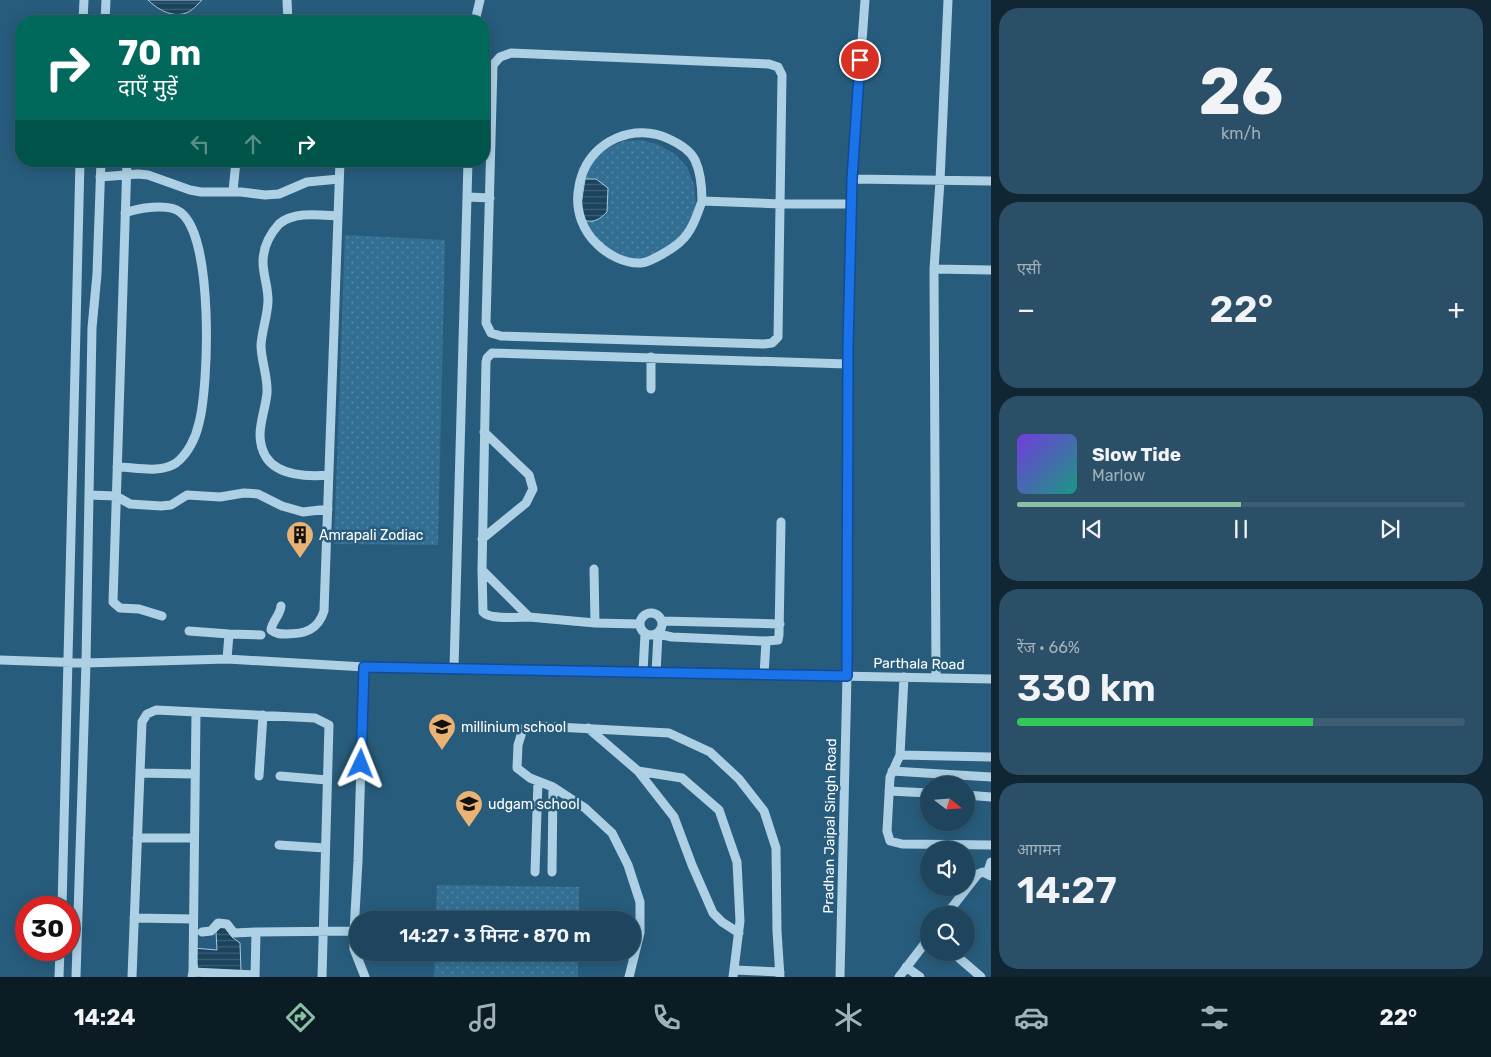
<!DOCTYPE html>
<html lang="hi">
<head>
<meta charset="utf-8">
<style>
	:root { --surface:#1e455d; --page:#2b4f66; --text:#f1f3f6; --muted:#a1b1bc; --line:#3c5d72; --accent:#8abfa5 }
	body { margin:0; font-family:Rubik,"Noto Sans Devanagari",sans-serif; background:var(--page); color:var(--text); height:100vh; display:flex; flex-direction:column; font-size:19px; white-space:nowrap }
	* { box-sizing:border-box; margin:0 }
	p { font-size:16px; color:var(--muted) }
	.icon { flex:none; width:28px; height:28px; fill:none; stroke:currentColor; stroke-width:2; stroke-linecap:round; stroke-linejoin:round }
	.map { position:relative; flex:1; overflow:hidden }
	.drawer { display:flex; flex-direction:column; gap:8px; padding:8px; background:#102633; width:500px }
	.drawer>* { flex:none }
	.hud { position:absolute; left:15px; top:15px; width:475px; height:152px; border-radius:20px; box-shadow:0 2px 12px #0003,0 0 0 1px var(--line); background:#00695c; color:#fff; overflow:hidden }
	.needle { width:32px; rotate:107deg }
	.fabs { position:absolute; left:920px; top:776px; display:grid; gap:10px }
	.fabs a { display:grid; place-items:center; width:55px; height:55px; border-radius:50%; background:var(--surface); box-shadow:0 2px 12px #0003,0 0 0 1px var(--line); font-size:25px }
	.speed { position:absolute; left:15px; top:896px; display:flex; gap:10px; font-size:25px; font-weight:700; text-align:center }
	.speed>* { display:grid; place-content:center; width:65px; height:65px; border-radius:50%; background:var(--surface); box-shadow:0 2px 12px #0003,0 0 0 1px var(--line); line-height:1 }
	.speed .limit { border:8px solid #d22; background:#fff; color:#111 }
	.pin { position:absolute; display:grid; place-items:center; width:42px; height:42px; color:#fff; margin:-21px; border:2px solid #fff; border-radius:50%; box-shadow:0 1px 5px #0007 }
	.me { position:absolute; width:55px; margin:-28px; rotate:2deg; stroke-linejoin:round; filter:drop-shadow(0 0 4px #0008) }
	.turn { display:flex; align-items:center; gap:18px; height:105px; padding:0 20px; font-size:22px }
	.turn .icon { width:65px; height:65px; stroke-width:2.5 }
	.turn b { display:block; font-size:35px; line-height:42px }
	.lanes { display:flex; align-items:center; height:48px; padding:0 20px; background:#0003; justify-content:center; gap:25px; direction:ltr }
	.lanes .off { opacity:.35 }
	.big { font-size:38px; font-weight:600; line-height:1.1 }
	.drawer .tile { flex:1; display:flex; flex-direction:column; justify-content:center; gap:8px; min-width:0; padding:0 18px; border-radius:20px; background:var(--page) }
	.drawer .dial { align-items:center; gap:0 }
	.dial b { font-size:65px; line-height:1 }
	.song { display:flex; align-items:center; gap:15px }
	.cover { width:60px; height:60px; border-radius:8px; background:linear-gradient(135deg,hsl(260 70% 55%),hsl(170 70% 35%)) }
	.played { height:5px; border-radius:2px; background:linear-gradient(90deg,var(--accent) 50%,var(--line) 50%) }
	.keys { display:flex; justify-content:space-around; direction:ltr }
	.heat { display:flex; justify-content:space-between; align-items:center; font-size:28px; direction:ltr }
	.charge { height:8px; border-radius:4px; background:linear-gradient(90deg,#34c759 66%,var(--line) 0) }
	.trip { position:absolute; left:349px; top:911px; width:292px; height:50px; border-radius:25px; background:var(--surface); box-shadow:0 2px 12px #0003,0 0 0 1px var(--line); font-weight:600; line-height:50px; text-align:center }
	.menu { display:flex; height:80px; justify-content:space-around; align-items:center; background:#0c1c25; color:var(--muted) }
	.menu .icon { width:35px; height:35px }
	.menu .current { color:var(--accent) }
	.menu b { font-size:22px; color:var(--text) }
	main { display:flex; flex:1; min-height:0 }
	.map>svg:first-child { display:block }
	.grass { fill:url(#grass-dots) }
	.water { fill:url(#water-rules); stroke:#a1cce4 }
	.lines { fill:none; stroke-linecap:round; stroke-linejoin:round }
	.minor { stroke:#add0e4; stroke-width:9 }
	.route-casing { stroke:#114b97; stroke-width:12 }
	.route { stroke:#1a73e8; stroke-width:9 }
	.labels { text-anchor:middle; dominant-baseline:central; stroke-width:5; stroke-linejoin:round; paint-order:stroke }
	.poi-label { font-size:14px; fill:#fff; stroke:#285c7c; text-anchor:start }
	.street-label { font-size:14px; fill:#fff; stroke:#285c7c }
</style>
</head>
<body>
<main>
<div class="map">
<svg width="991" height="977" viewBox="0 0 991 977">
	<defs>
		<pattern id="grass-dots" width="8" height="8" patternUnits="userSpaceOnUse" patternTransform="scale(1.25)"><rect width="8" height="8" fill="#336f93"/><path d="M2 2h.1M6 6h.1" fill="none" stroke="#5285a3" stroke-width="1.8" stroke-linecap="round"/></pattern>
		<pattern id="water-rules" width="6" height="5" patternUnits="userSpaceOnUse" patternTransform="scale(1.25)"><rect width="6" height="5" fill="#1c435d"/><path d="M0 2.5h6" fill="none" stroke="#3e5f75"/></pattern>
	</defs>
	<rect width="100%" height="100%" fill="#285c7c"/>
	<path class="grass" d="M 642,140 L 659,145 L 675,154 L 687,167 L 694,185 L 696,204 L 691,223 L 681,240 L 648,259 L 628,259 L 610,254 L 583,227 L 583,174 L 593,159 L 607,148 L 624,141 Z
		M 345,235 L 445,240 L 438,545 L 334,544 Z
		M 437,885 L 579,887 L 579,920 L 436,920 Z
		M 435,953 L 578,953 L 578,977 L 434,977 Z"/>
	<path class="water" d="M 148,0 L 202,0 C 197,5 192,11 186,13 C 172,18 157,9 148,0 Z
		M 585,179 L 596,179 L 608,188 L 607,212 C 601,218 594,224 584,220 L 581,205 Z
		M 224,924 L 232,937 L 240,943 L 241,971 L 199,973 L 193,948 L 217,950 L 216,932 Z"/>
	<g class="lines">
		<path class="minor" d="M 287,0 L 288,21
			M 83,21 L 84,0
			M 105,21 L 106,0
			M 475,21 L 480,0
			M 511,53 L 769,64 L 778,67 L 782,75 L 778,337 L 772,343 L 764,344 L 501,336 L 491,333 L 486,323 L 493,65 L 500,57 Z
			M 127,161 L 113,602 L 120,608 L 139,609 L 162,616
			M 100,177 L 138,174 L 148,175 L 190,190 L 201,192 L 241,192 L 265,195 L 279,194 L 307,182 L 339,179
			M 852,179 L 991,181
			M 233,191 L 236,161
			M 468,197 L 490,198
			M 702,201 C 697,215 692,231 681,241 C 674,248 651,262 641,263 C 625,264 608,255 597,244 C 583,231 576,212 578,193 C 579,188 579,183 581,178 C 591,141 635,122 669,139 C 680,144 690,150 695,160 C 701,173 702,187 702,201 L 781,204 L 851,204
			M 934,269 L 991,270
			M 651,357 L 651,389
			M 117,467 C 135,467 160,474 176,463 C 188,454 196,437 199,423 C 209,385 214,236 180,212 C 169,203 137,208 125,213
			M 329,475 C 309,477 278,476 266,457 C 253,435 265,415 267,393 C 268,376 261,361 261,345 C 262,329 268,315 268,300 C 268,286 263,275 263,262 C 263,248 270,234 279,224 C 294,211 320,215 338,216
			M 89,495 L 116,496 L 130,504 L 161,506 L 171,505 L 187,495 L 220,497 L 244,493 L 258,494 L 282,506 L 303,512 L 328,509
			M 482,539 L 526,503 L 533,489 L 529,475 L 484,432
			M 594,569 L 595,623
			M 482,570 L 529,617 C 518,617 490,620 483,612 L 482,570 L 486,362 L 487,358 L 492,353 L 847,364
			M 281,606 C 280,616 272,621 271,630 C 276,634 280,634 286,634 C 305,634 318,630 324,611 L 340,161
			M640 624a11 11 0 1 1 22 0a11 11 0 1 1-22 0Z
			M 529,617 L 595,623 L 639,624
			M 662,621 L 780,624
			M 189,631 L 229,634
			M 227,659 L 229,634 L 261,635
			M 0,660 L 86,663 L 227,659 L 364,667 L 991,679
			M 364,667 L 358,861 L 354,931 L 354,949 L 365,977
			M 454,668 L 468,161
			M 643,672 L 645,634
			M 656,673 L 658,634 L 672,637 L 766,641 L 778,640 L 779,635 L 781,522
			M 764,675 L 766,641
			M 904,677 L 900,755 L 991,757
			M 936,678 L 934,269 L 940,181 L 948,0
			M 588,728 L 638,771 L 682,778 L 719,810 L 737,862 L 740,921 L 733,977
			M 900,755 L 890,777 L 887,831 L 890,841 L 902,844 L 991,845
			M 638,771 L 674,817 L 692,865 L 713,913 L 722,922 L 739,933
			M 892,771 L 991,777
			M 140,773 L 195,774
			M 259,776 L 263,715
			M 280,776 L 327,780
			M 889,791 L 929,793
			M 966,795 L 991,797
			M 137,838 L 194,838
			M 279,845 L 325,848
			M 535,872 L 538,781
			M 552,872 L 553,787
			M 987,874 L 991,862
			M 62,908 L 80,161
			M 946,915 L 978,874 L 983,872 L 991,876
			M 134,918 L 193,919
			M 202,932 L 211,931 L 218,923 L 227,924 L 234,933 L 256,932
			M 952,952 L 981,977
			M 906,967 L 920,977
			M 734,970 L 780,972
			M 193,972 L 196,712
			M 59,977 L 60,950
			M 76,977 L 86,663 L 92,328 L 97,274 L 101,161
			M 132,977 L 142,722 L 147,714 L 156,710 L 315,718 L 329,725 L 322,977
			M 192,977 L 193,972 L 255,975
			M 255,977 L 256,932 L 354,931
			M 629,977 L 640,933 L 640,902 L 628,865 L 612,833 L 585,808 L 553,787 L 530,778 L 517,768 L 518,745 L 523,729 L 538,726 L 669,733 L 710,752 L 739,779 L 764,811 L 776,848 L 777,931 L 780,977
			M 840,977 L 847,676 L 847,364 L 852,179 L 865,0
			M 899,977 L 929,938"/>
	</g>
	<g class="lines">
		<defs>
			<path id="route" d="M 361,764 L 364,667 L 847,676 L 848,346 L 852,179 L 860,60"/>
		</defs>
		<use href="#route" class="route-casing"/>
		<use href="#route" class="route"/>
	</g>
	<defs>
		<symbol id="building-pin" viewBox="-11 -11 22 30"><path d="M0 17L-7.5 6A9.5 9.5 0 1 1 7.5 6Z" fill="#ebb373" stroke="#285c7c"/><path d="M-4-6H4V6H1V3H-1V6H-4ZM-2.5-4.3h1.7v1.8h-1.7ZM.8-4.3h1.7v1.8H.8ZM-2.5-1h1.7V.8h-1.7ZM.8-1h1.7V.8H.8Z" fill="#111"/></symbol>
		<symbol id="school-pin" viewBox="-11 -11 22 30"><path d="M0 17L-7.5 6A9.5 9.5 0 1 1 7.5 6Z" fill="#ebb373" stroke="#285c7c"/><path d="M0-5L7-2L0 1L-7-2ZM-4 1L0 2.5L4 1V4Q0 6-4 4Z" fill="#111"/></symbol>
	</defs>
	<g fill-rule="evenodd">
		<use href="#building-pin" x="284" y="519" width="32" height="43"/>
		<use href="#school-pin" x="426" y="711" width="32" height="43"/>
		<use href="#school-pin" x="453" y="788" width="32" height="43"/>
	</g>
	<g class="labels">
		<g class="poi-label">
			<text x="319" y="535">Amrapali Zodiac</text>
			<text x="461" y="727">millinium school</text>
			<text x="488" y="804">udgam school</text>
		</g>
		<g class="street-label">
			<text transform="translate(919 664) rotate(1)">Parthala Road</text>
			<text transform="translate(830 826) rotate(-89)">Pradhan Jaipal Singh Road</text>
		</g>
	</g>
</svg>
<div class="fabs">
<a><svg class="needle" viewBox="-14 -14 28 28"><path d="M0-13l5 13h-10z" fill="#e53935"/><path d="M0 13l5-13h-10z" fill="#a1b1bc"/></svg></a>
<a><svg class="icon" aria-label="sound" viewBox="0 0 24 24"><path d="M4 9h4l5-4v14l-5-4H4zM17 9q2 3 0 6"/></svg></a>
<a><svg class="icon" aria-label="search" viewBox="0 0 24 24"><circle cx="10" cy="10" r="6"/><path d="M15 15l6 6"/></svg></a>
</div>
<div class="speed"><div class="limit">30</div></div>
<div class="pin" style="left:860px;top:60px;background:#d93025"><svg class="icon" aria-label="arrive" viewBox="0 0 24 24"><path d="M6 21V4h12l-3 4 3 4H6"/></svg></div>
<svg class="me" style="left:361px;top:764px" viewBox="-20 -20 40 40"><path d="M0-17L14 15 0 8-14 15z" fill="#1a73e8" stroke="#fff" stroke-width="4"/></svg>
<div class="trip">14:27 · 3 मिनट · 870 m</div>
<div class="hud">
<div class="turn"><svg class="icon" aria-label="right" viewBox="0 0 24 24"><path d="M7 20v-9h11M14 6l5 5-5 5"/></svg><div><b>70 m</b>दाएँ मुड़ें</div></div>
<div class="lanes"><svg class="icon off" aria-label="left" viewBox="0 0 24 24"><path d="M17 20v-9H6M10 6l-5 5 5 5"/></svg><svg class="icon off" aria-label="ahead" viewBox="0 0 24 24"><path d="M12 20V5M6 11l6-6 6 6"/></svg><svg class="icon" aria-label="right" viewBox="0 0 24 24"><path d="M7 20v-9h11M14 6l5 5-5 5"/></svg></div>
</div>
</div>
<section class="drawer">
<div class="tile dial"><b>26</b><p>km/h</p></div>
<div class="tile"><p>एसी</p>
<div class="heat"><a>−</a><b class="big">22°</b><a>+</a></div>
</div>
<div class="tile">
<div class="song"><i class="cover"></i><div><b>Slow Tide</b><p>Marlow</p></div></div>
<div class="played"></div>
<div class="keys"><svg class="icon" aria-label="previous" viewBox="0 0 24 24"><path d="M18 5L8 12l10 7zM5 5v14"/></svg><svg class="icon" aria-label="pause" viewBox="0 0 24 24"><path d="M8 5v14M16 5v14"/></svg><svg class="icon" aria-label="next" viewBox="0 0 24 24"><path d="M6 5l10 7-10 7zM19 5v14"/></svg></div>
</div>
<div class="tile"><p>रेंज · 66%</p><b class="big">330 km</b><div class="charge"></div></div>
<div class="tile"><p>आगमन</p><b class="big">14:27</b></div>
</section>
</main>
<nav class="menu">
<b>14:24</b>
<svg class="icon current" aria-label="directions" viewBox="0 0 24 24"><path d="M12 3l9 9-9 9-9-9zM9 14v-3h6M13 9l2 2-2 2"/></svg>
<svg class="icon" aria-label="music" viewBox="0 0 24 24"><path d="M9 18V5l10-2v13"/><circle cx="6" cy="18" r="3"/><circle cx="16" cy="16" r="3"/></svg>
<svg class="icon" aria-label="phone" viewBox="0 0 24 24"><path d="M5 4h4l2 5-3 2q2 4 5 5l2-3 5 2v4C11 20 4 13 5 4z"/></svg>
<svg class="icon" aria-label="climate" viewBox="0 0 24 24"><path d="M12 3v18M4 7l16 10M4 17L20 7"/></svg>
<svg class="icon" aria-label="car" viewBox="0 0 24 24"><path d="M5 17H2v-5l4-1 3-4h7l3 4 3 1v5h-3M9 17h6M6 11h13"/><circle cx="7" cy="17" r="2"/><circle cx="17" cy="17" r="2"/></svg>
<svg class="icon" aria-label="filters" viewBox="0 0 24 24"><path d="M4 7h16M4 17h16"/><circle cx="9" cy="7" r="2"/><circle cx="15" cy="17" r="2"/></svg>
<b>22°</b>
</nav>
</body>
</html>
